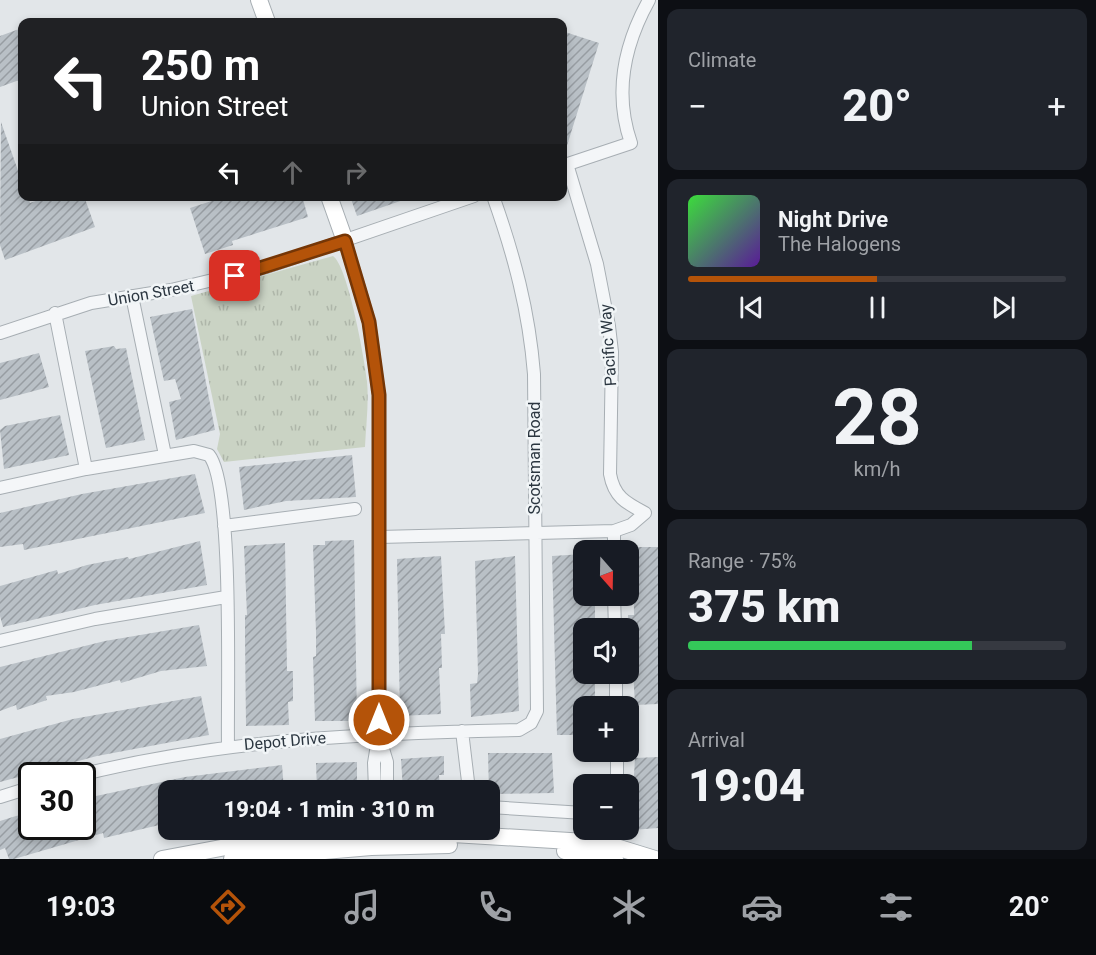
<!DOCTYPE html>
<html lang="en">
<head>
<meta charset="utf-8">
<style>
	:root { --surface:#171b24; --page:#20242c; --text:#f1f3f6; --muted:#9ea1a6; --line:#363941; --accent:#b45309 }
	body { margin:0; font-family:Roboto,sans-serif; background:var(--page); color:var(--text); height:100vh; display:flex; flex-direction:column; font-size:22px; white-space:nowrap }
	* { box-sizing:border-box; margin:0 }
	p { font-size:20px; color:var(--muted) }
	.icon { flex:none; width:33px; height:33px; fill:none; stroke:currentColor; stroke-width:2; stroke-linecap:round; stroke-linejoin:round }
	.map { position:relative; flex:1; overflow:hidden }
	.panel { display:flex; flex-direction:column; gap:9px; padding:9px; background:#0d0f14; width:438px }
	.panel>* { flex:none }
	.guide { position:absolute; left:18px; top:18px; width:549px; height:183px; border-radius:12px; box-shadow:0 3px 9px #0003; background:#202124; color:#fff; overflow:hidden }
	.needle { width:39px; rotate:160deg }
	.buttons { position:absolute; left:573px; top:540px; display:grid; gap:12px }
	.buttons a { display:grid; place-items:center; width:66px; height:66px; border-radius:12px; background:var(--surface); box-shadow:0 3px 9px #0003; font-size:30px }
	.speed { position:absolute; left:18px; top:762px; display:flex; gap:12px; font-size:30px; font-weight:700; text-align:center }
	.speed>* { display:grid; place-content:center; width:78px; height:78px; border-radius:50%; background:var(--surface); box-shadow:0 3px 9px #0003; line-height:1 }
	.speed .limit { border:3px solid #111; border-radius:9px; background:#fff; color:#111 }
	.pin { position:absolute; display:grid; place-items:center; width:51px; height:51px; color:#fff; margin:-26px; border-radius:12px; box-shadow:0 3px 9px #0006 }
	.me { position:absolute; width:66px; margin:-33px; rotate:0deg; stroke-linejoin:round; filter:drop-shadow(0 0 4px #0008) }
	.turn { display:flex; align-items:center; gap:21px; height:126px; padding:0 24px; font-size:27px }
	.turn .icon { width:78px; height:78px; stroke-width:2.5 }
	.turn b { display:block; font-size:42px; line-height:51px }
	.lanes { display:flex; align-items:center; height:57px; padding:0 24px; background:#0003; justify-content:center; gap:30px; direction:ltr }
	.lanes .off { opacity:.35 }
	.big { font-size:45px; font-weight:800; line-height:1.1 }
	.panel .tile { flex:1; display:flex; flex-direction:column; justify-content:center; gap:9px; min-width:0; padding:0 21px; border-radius:12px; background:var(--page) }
	.panel .dial { align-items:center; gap:0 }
	.dial b { font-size:78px; line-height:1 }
	.song { display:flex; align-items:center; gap:18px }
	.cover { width:72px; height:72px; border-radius:9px; background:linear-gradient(135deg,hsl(120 70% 55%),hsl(270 70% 35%)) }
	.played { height:6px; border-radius:3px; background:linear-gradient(90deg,var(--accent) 50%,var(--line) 50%) }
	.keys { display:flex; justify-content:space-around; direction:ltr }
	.heat { display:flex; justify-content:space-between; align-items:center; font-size:33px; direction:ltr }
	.charge { height:9px; border-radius:4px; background:linear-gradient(90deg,#34c759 75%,var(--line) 0) }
	.trip { position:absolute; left:158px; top:780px; width:342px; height:60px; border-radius:12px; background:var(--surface); box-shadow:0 3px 9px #0003; font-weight:800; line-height:60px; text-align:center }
	.dock { display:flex; height:96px; justify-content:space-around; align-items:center; background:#090b0e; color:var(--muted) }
	.dock .icon { width:42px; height:42px }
	.dock .active { color:var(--accent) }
	.dock b { font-size:27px; color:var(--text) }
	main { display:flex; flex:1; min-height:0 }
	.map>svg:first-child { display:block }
	.park { fill:url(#park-tufts) }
	.building { fill:url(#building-hatch) }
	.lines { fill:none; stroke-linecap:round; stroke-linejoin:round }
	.street-casing { stroke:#a7aeb3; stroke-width:14 }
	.secondary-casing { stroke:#a7aeb3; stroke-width:18 }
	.street { stroke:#f4f6f8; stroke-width:12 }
	.secondary { stroke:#fff; stroke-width:16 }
	.route-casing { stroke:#753606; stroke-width:15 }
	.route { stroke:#b45309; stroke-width:10 }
	.labels { text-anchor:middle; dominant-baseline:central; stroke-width:5; stroke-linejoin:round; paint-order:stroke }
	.street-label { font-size:16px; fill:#2b3640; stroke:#f1f5f7 }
</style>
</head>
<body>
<main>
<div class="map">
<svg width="658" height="859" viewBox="0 0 658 859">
	<defs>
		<pattern id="park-tufts" width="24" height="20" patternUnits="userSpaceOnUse" patternTransform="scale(1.5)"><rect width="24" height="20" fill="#cad3c4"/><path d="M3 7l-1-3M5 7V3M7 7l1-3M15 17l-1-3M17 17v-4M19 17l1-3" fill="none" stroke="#aeb6a9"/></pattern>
		<pattern id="building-hatch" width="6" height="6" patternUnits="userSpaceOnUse" patternTransform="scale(1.5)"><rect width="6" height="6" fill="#b9c0c6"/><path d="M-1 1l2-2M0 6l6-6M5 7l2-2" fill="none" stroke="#979da2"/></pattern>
	</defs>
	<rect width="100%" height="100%" fill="#e2e6e9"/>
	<path class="park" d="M 333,256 C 348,266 365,361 367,381 C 369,403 366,425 365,447 L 224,462 L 217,449 L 220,434 L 191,296 Z"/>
	<path class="building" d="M 22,28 L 22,79 L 0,87 L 0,36 Z
		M 562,31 L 599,43 L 565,152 L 562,151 Z
		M 1,122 L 22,182 L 22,196 L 28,196 L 30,203 L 50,196 L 84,196 L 95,227 L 5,260 L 0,245 Z
		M 227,196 L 302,196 L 308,217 L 232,241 L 233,245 L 205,254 L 190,208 Z
		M 350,196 L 409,196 L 409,198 L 357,216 Z
		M 192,309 L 215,430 L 176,440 L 169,402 L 181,399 L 175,379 L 164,381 L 150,317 Z
		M 114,346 L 116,349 L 126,348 L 145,440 L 106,448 L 85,351 Z
		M 39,353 L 49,387 L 0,400 L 0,363 Z
		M 60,415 L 69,455 L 4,469 L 0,430 L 5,426 Z
		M 352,455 L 356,497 L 286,501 L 244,510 L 239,467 Z
		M 195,474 L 205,513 L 24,550 L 23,544 L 0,547 L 0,513 L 82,494 Z
		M 354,540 L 357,721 L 315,721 L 313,657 L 316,656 L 316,632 L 313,545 L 325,545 L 325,541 Z
		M 200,541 L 207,585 L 95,605 L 3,627 L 0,616 L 0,586 L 57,570 L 58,574 L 87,565 L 128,557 L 129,559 Z
		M 285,543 L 287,671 L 293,671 L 293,701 L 288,702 L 289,725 L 246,726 L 245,638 L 245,615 L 247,615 L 244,546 Z
		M 633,547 L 658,547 L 658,704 L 635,705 L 633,670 L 629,670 L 628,615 L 634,615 Z
		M 584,554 L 584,596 L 595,596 L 595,628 L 584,628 L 584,674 L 595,674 L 595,706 L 584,706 L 584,735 L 557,735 L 552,556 Z
		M 441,556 L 445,634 L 441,634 L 442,668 L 439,668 L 441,714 L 400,716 L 397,559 Z
		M 515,556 L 519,711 L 471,717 L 470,684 L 477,683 L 478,674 L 475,561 Z
		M 199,625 L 207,666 L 161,671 L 121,683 L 120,680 L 74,692 L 46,696 L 47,700 L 17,710 L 16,705 L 0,711 L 0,667 L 105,641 Z
		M 201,696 L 209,735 L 97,756 L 0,782 L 0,739 L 73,719 Z
		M 488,753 L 552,753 L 554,793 L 489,794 Z
		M 444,756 L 444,775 L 439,775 L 440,790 L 403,790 L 401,759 Z
		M 658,757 L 658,828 L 632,830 L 628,793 L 633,793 L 635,758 Z
		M 357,762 L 357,790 L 317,790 L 316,763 Z
		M 282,765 L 284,790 L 168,790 L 168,823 L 104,838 L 103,833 L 14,859 L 9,859 L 5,848 L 0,850 L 0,821 L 16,816 L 32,812 L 32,826 L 82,826 L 82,799 L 185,777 Z"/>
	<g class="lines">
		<defs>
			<path id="street" d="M 562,166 L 631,143 C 614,94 624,45 649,0
				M 345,241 L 369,322 L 379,395 L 379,733 L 374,763 L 375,790
				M 132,296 L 165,455
				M 55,313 L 86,469
				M 0,333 L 91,303 L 171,290 L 267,267 L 474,196
				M 0,488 L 86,469 L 194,451 L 209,455 C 234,485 227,696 228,746
				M 224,526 L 355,509
				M 614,531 L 614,550
				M 379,537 L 614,531 L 631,525 L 645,513 C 626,503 614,497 610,474 L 612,352 L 609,326 L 597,264 L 567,164
				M 614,596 L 615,628
				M 0,641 L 95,619 L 226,597
				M 616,674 L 616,706
				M 462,731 L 469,790
				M 380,739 L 387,762 L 387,790
				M 617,752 L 617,784
				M 76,776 C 222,739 369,733 519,730 L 531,723 L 537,711 L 534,374 C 529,311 514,255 493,196
				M 0,797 L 32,787
				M 489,807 L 584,813"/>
			<path id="secondary" d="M 259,0 L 267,22
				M 329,196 L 345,241
				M 565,851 L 615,859
				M 162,859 L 226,847 L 389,834 L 453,834 L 603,843 L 655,859
				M 232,859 L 371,847 L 449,845"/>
		</defs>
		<use href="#street" class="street-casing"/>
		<use href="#secondary" class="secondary-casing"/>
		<use href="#street" class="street"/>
		<use href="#secondary" class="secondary"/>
	</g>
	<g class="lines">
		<defs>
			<path id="route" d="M 235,276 L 345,241 L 369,322 L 379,395 L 379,720"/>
		</defs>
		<use href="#route" class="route-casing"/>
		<use href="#route" class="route"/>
	</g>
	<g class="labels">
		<g class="street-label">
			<text transform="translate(151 293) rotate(-10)">Union Street</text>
			<text transform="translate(608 345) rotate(-94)">Pacific Way</text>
			<text transform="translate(534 458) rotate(-90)">Scotsman Road</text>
			<text transform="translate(285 741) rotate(-5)">Depot Drive</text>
		</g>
	</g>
</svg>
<div class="buttons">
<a><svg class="needle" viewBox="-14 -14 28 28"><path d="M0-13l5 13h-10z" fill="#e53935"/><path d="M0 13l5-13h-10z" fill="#9ea1a6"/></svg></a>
<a><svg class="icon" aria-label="sound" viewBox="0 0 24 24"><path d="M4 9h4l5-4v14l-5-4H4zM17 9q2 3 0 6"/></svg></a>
<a>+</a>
<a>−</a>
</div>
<div class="speed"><div class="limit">30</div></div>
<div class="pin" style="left:235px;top:276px;background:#d93025"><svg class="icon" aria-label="arrive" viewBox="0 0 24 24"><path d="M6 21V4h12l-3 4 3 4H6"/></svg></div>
<svg class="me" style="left:379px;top:720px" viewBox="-20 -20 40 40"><circle r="17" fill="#b45309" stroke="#fff" stroke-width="3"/><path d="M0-11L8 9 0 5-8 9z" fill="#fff"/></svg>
<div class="trip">19:04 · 1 min · 310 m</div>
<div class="guide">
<div class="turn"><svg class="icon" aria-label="left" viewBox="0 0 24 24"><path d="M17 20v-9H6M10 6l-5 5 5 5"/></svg><div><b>250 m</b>Union Street</div></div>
<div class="lanes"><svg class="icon" aria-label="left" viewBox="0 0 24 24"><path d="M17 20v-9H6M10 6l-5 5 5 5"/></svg><svg class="icon off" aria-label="ahead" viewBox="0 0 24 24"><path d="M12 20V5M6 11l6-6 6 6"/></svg><svg class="icon off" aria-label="right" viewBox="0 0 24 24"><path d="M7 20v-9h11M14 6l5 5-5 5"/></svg></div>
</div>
</div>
<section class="panel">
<div class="tile"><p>Climate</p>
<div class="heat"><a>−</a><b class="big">20°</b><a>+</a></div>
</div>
<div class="tile">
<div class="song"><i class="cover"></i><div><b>Night Drive</b><p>The Halogens</p></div></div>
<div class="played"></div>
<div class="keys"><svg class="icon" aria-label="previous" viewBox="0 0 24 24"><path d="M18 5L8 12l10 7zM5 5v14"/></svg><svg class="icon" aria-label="pause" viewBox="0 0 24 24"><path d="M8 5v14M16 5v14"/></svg><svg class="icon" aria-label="next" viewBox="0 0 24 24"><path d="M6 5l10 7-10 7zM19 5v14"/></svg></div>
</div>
<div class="tile dial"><b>28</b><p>km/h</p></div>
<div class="tile"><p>Range · 75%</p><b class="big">375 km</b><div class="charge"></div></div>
<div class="tile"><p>Arrival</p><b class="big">19:04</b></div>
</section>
</main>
<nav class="dock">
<b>19:03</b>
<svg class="icon active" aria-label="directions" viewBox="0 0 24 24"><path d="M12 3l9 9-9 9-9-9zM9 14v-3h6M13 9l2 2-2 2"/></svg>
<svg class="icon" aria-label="music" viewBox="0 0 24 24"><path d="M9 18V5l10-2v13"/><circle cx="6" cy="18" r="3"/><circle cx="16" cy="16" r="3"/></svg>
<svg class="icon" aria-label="phone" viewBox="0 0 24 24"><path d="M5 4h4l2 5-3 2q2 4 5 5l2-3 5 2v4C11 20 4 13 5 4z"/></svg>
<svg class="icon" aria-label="climate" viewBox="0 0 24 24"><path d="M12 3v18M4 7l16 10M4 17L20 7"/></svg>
<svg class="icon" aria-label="car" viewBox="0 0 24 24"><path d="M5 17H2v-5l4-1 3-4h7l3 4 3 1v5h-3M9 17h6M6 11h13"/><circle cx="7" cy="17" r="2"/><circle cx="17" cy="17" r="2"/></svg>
<svg class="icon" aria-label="filters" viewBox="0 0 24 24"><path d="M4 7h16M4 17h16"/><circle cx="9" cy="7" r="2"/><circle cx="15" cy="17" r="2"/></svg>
<b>20°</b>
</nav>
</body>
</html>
